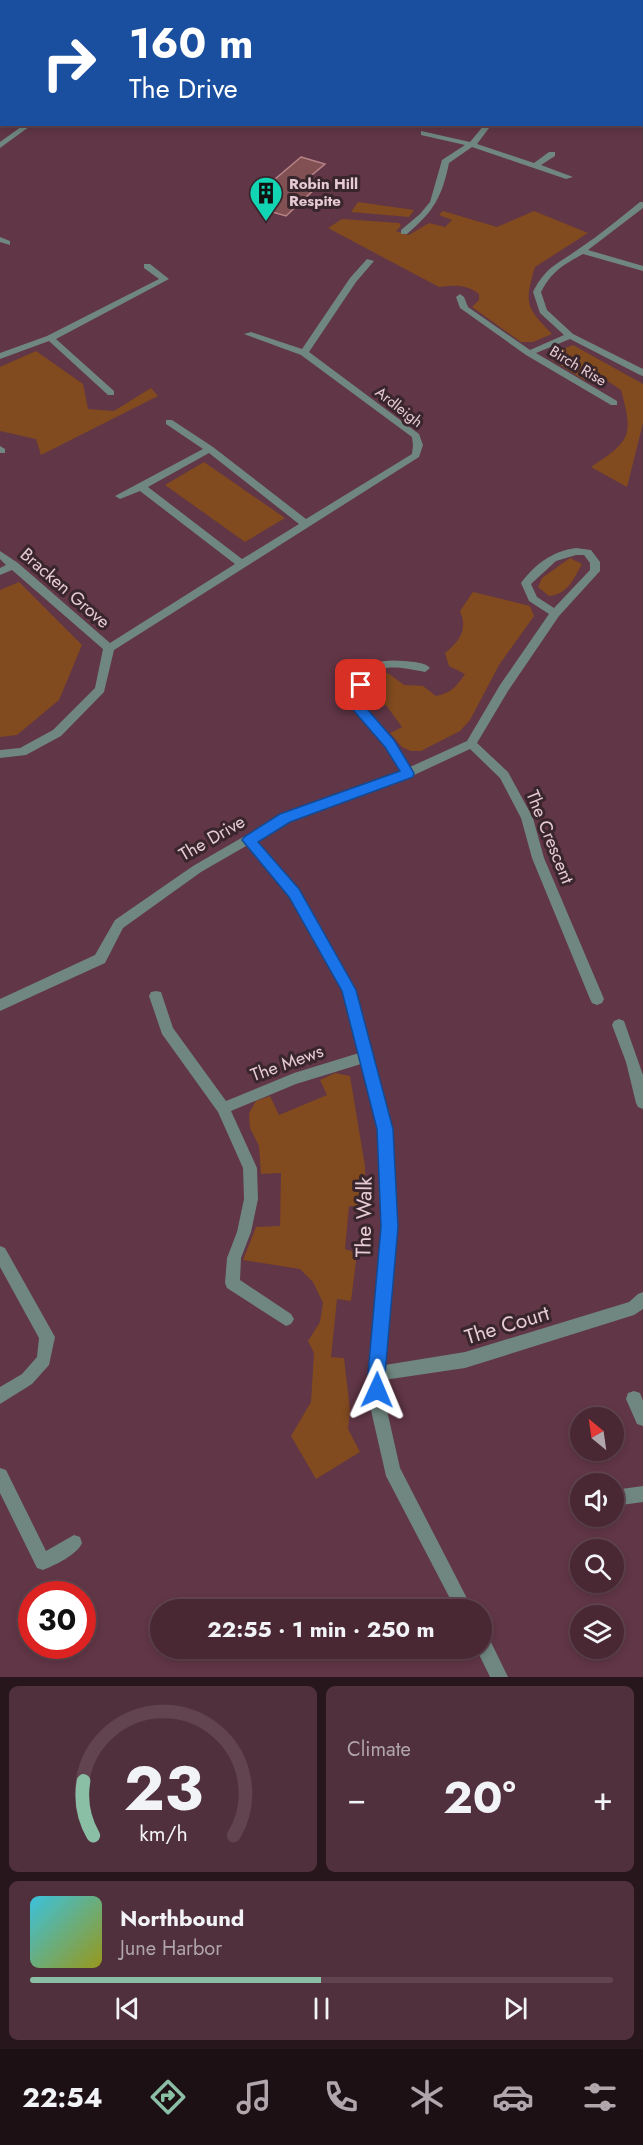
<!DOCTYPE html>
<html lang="en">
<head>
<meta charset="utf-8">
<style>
	:root { --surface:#492834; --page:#50303c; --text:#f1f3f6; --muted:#b1a6ac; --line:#61444f; --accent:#8abfa5 }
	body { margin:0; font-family:Jost,sans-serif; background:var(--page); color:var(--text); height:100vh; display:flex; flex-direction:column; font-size:22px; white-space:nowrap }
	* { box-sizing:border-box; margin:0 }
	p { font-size:20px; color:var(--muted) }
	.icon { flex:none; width:33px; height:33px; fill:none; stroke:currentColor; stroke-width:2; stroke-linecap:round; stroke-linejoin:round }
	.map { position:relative; height:1677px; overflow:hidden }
	.panel { display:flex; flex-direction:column; gap:9px; padding:9px; background:#28161d; flex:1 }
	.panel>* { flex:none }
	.hud { position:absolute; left:0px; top:0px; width:644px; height:126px; box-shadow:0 3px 9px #0003,0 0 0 2px var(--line); background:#1a4fa0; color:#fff; overflow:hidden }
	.needle { width:39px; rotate:331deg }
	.controls { position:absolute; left:570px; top:1407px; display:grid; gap:12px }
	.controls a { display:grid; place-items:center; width:54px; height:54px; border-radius:50%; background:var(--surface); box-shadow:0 3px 9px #0003,0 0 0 2px var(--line); font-size:30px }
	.speed { position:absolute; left:18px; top:1581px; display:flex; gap:12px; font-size:30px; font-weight:700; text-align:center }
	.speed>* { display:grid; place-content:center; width:78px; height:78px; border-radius:50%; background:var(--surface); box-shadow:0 3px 9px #0003,0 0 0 2px var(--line); line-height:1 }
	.speed .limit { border:9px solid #d22; background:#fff; color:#111 }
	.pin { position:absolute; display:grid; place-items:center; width:51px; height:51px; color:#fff; margin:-26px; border-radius:12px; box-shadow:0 3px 9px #0006 }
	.me { position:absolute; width:66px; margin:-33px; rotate:1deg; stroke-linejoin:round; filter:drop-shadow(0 0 4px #0008) }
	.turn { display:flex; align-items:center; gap:21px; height:126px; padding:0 30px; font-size:27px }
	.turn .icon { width:78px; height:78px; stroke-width:2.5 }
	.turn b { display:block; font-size:42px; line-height:51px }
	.big { font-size:45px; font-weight:700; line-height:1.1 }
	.panel .tile { flex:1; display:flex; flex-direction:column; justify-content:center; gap:9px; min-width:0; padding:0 21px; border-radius:9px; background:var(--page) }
	.panel .dial { align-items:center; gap:0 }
	.dial svg { height:156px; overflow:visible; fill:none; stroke:var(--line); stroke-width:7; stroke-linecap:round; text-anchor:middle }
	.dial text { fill:var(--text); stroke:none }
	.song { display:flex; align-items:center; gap:18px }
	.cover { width:72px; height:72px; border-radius:9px; background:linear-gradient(135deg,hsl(190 70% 55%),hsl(60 70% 35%)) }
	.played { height:6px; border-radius:3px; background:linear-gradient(90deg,var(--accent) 50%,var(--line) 50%) }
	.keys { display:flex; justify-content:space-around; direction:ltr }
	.heat { display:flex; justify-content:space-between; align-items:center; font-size:33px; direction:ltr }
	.panel .tiles { flex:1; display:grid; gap:9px; grid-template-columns:1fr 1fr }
	.tile:last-child { grid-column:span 2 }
	.trip { position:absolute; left:150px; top:1599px; width:342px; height:60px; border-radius:30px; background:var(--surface); box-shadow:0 3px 9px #0003,0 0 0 2px var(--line); font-weight:700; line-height:60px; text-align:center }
	.dock { display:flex; height:96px; justify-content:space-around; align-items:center; background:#1d1015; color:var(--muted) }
	.dock .icon { width:42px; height:42px }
	.dock .current { color:var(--accent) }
	.dock b { font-size:27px; color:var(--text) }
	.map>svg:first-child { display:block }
	.green { fill:#814a1f }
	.building { fill:#805053; stroke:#b78386; stroke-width:1.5 }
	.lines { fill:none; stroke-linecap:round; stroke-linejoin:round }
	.minor { fill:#6f8780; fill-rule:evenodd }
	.secondary { fill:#85aba0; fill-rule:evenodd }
	.route { fill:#1a73e8; stroke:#114b97; stroke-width:1.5 }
	.labels { text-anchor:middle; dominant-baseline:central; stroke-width:6; stroke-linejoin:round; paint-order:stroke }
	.far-poi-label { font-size:15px; font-weight:bold; fill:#e6cbd4; stroke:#39252c; text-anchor:start }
	.far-street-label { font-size:15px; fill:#e6cbd4; stroke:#39252c }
	.street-label { font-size:18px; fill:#e6cbd4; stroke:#39252c }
	.near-street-label { font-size:21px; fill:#e6cbd4; stroke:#39252c }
</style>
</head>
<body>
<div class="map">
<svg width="643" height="1677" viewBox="0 0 643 1677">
	<rect width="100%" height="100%" fill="#613646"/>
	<path class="green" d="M 358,202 L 414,210 L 409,217 L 351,212 Z
		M 443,211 L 497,227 L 534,211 L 588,233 L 535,267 C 524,304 526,307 552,334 L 533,342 L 521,342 L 472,307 L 479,300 L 479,294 C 466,284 455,285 439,287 L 328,228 L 342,219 L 399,223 L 401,226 L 396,231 L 409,235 L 429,223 L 445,227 L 452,220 L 439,215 Z
		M 573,345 L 643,384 L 643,423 L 627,487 L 591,467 C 630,441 634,437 621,390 L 606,380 L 584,380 L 546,356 Z
		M 36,351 L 83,384 L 88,409 L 114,411 L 151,388 L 158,396 L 41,455 L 36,439 L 0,431 L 0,367 Z
		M 204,462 L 285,518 L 245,542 L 165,485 Z
		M 570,558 L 582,564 C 573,580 568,594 549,596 L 538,587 L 542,578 Z
		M 19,582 L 82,645 L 59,700 L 17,735 L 0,737 L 0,590 Z
		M 473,592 L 530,606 L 534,616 L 499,665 L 470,720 L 460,731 L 421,751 L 411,751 L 402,747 L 390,733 L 402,727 L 386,705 L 374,709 L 370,705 L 370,683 L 380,674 L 388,673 L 404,685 L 423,686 L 436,696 C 451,693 457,686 465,674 L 449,666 L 445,653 C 460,641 468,629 460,611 Z
		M 335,1073 L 350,1076 L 365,1166 L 366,1208 L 349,1206 L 345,1249 L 357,1253 L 351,1301 L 337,1299 L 331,1357 L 344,1358 L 350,1410 L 348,1429 L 360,1452 L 316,1479 L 291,1436 L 311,1402 L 314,1353 L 308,1341 L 320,1322 L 323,1303 L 313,1282 L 300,1269 L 243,1260 L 256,1227 L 280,1226 L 281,1173 L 261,1174 L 259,1146 L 250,1128 L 249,1113 L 256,1101 L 270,1096 L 279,1115 L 327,1095 L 320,1080 Z"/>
	<path class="building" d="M 301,157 L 325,164 L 306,180 L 320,184 L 286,216 L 258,208 L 279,189 L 267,186 Z"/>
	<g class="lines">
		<path class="minor" d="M 95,0 L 105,2 L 96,2 Z
			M 174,0 L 185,2 L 175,2 Z
			M 212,0 L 231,0 L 209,2 Z
			M 500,0 L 510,2 L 501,2 Z
			M 2,5 L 2,10 L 0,10 L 0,6 Z
			M 642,43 L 643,43 L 643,47 L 642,47 Z
			M 642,112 L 643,112 L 643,116 L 642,116 Z
			M 25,124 L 33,124 L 0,148 L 0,142 Z
			M 485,124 L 492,124 L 477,144 L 534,163 L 549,152 L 555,152 L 555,156 L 541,165 L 573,177 L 566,179 L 472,147 L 449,163 C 442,197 434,211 407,234 L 401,234 L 401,230 L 420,214 L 430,202 L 442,160 L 465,145 L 421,135 L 421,131 L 470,142 Z
			M 640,202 L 643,202 L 643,208 L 588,250 L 643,266 L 643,271 L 583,254 C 563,265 552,271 541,292 L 547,310 L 573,334 L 643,369 L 643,376 L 640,375 L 570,339 L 536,353 L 617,401 L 617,405 L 611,405 L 526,355 L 460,308 L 456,297 L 460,294 L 464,297 L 468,307 L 530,350 L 564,335 L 540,313 L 533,292 C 547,265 557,265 580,248 C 601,234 620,218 640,202 Z
			M 0,237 L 10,241 L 10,245 L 0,242 Z
			M 367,259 L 374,261 L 356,282 L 309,352 L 419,434 L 423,445 L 419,457 L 114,650 L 104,692 L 61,736 L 26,755 L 0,758 L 0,750 L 20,748 L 53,730 L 95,688 L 103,649 L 12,570 L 0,575 L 0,568 L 6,565 L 0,559 L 0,551 L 18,563 L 110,643 L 235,564 L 140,491 L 120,499 L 115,496 L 203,449 L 166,424 L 166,420 L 172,420 L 213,447 L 306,519 L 412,454 L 413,445 L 412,437 L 301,355 L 244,334 L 251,332 L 302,349 L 350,278 ZM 209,453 L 299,524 L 242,559 L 148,487 Z
			M 144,264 L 150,264 L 169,279 L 56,339 L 114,391 L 114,395 L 108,395 L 49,341 L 0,359 L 0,353 L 47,336 L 159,279 L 144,268 Z
			M 0,446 L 5,449 L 5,453 L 0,453 Z
			M 576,548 L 591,550 L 600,562 L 600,571 L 559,616 L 508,691 L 477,743 L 508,772 L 533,818 L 544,858 L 604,999 L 602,1003 L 597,1005 L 592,1003 L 590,999 L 532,858 L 521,818 L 500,778 L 470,749 L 412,776 L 289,821 L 256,841 L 299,890 L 355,990 L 392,1129 L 397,1227 L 385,1365 L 465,1352 L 629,1302 L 638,1294 L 643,1292 L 643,1309 L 634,1315 L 465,1368 L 384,1380 L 386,1406 L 400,1468 L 473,1610 L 456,1610 L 386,1476 L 370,1406 L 368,1374 L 383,1227 L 378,1129 L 361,1064 L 296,1084 L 231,1111 L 257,1168 L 258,1199 L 251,1232 L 241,1258 L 240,1280 L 291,1314 L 294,1319 L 291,1324 L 286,1326 L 227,1288 L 225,1283 L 227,1258 L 237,1232 L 244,1199 L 243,1168 L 218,1112 L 162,1034 L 149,996 L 151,992 L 156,991 L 161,992 L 173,1028 L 226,1101 L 294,1073 L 359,1053 L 343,991 L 291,896 L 246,846 L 201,872 L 123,928 L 105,963 L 0,1011 L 0,999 L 95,955 L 115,920 L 193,866 L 281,815 L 401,771 L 385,746 L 354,711 C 355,675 364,657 404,661 C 413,662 425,662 430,668 L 425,672 C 384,664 366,662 366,710 L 393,740 L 410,767 L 467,741 L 500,685 L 549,614 L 529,601 L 521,583 C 535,564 553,551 576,548 ZM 576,555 L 584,555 L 590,563 L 590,570 L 554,608 L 537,597 L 531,584 L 556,561 Z
			M 619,1019 L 624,1021 L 643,1075 L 643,1109 L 638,1107 L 636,1103 L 626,1062 L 612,1025 L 614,1021 Z
			M 0,1246 L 5,1248 L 55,1337 L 49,1365 L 32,1384 L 0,1404 L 0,1387 L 22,1374 L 37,1357 L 39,1338 L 0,1267 Z
			M 634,1391 L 640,1393 L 643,1401 L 643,1426 L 637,1424 L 626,1399 L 628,1393 Z
			M 0,1468 L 6,1470 L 46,1551 L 74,1535 L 80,1537 L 82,1543 C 77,1555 55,1565 43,1570 L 37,1568 L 0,1493 Z
			M 643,1486 L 643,1502 L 614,1506 L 614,1490 Z
			M 482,1633 L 488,1636 L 508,1677 L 490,1677 L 476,1648 L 482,1648 Z"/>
		<path class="secondary" d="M 448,0 L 455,0 L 457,2 L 449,2 Z
			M 642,74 L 643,74 L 643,79 L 642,79 Z"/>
	</g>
	<path class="route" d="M 361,680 L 367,685 L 367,709 L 394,740 L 414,773 L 413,777 L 290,822 L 258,842 L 299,889 L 356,990 L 393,1129 L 398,1227 L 385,1374 L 386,1390 L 383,1396 L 377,1399 L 371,1396 L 368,1374 L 381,1227 L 377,1129 L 342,991 L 289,897 L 242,840 L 244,837 L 280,814 L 400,771 L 385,747 L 354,711 L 355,685 Z"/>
	<defs>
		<symbol id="building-pin" viewBox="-11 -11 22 30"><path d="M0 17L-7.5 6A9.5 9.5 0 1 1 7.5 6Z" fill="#12d5b4" stroke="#39252c"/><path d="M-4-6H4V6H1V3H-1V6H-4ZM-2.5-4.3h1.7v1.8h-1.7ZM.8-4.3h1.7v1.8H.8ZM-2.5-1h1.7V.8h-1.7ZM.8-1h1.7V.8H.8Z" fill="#111"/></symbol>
	</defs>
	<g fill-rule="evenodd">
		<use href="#building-pin" x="247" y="174" width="38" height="52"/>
	</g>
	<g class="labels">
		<g class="far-poi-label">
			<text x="289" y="184">Robin Hill<tspan x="289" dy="17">Respite</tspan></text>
		</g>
		<g class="far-street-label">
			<text transform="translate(578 366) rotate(31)">Birch Rise</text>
			<text transform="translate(399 407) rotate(38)">Ardleigh</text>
		</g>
		<g class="street-label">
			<text transform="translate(65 588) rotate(41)">Bracken Grove</text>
			<text transform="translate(550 837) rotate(68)">The Crescent</text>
			<text transform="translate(212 838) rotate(-30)">The Drive</text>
			<text transform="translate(287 1063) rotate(-20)">The Mews</text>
		</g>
		<g class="near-street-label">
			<text transform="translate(364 1217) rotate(-89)">The Walk</text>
			<text transform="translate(507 1325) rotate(-17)">The Court</text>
		</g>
	</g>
</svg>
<div class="controls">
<a><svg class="needle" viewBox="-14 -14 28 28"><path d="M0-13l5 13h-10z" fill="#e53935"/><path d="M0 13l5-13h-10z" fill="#b1a6ac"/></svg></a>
<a><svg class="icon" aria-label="sound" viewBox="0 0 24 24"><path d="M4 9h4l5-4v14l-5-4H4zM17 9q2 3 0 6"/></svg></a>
<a><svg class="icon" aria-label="search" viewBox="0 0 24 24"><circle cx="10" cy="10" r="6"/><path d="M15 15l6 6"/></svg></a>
<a><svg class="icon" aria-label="layers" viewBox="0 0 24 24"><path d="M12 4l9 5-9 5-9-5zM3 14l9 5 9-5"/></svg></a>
</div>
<div class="speed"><div class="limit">30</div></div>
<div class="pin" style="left:361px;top:685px;background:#d93025"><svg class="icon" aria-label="arrive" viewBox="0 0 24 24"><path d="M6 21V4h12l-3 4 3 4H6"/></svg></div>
<svg class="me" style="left:377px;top:1390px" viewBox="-20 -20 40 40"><path d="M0-17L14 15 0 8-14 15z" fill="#1a73e8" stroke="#fff" stroke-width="4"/></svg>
<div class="trip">22:55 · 1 min · 250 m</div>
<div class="hud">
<div class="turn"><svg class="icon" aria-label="right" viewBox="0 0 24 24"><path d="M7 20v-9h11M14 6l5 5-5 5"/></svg><div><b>160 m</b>The Drive</div></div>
</div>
</div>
<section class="panel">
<div class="tiles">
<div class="tile dial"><svg viewBox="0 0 100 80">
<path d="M14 69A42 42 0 1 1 86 69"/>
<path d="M14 69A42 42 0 0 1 9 41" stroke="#8abfa5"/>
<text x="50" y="56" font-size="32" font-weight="700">23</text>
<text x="50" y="72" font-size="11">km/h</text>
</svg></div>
<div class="tile"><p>Climate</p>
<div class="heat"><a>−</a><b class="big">20°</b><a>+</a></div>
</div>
<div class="tile">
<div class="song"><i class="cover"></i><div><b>Northbound</b><p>June Harbor</p></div></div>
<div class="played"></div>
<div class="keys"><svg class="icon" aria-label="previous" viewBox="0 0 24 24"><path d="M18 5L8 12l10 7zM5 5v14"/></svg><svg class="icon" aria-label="pause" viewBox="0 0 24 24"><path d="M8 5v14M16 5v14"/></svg><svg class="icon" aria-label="next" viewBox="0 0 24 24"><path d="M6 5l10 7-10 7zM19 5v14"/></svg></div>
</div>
</div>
</section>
<nav class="dock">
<b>22:54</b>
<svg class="icon current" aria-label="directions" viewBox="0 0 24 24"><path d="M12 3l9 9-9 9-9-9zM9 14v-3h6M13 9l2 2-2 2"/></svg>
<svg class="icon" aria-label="music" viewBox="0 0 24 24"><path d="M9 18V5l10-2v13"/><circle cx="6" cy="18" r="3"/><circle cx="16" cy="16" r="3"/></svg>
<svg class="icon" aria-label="phone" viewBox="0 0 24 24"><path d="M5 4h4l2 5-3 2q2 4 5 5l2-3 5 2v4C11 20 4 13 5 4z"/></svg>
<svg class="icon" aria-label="climate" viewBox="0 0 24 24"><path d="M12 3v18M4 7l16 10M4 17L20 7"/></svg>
<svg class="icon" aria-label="car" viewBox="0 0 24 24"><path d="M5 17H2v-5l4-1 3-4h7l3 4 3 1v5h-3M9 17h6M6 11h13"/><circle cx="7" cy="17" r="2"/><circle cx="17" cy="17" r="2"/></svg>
<svg class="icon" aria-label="filters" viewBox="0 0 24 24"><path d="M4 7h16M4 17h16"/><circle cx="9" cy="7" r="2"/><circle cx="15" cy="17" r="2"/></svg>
</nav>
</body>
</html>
